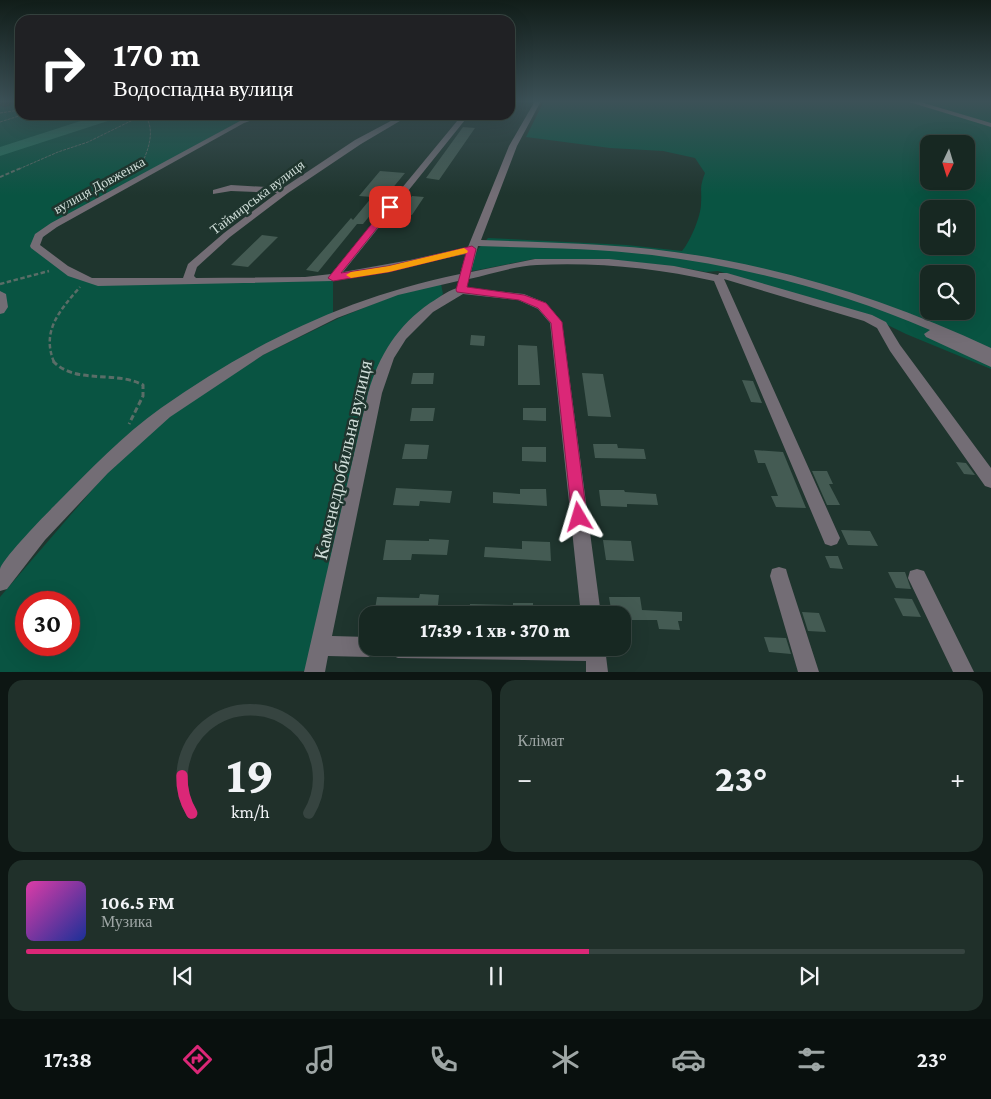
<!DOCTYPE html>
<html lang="uk">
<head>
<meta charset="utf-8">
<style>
	:root { --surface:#172822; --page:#20302a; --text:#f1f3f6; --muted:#9ea6a5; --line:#364440; --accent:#db2777 }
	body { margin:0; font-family:"Crimson Pro",serif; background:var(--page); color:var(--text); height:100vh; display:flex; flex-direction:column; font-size:19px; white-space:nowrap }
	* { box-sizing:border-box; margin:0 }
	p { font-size:16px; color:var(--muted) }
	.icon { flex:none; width:28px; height:28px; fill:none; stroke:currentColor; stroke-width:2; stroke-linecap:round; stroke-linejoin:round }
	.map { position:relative; height:672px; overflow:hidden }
	.details { display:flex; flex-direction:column; gap:8px; padding:8px; background:#0d1613; flex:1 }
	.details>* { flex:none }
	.top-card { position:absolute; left:15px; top:15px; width:500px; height:105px; border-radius:15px; box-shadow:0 5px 20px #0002,0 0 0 1px var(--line); background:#202124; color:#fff; overflow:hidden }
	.needle { width:32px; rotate:184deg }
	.fabs { position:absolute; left:920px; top:135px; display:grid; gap:10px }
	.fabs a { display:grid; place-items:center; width:55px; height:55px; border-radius:10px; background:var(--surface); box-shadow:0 5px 20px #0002,0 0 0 1px var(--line); font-size:25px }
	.speed { position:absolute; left:15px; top:591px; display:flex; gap:10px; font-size:25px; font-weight:700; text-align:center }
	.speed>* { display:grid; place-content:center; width:65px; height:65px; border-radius:50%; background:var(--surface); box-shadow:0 5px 20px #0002,0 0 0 1px var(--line); line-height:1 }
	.speed .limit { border:8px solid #d22; background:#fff; color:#111 }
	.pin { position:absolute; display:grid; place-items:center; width:42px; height:42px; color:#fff; margin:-21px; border-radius:10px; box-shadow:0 2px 8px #0006 }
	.me { position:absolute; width:55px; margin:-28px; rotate:353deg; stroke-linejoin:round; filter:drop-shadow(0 0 4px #0008) }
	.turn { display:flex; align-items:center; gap:18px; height:105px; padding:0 15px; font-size:22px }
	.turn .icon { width:65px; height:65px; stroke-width:2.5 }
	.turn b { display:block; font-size:35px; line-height:42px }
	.big { font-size:38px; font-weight:800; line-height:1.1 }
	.details .widget { flex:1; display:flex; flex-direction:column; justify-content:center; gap:8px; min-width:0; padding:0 18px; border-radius:15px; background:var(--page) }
	.details .dial { align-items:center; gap:0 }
	.dial svg { height:130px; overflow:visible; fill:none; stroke:var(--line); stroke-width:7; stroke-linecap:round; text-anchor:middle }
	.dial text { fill:var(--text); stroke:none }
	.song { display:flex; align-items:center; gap:15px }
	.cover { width:60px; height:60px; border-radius:8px; background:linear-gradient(135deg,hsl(320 70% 55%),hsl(230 70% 35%)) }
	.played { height:5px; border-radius:2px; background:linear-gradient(90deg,var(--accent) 60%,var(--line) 60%) }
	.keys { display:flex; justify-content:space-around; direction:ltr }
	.heat { display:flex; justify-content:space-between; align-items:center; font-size:28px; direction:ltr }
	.details .tiles { flex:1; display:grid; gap:8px; grid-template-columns:1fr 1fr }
	.widget:last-child { grid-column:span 2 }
	.trip { position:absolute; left:359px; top:606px; width:272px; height:50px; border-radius:15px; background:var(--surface); box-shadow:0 5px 20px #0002,0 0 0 1px var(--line); font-weight:800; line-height:50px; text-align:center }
	.dock { display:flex; height:80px; justify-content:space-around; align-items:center; background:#09100e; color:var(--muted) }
	.dock .icon { width:35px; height:35px }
	.dock .current { color:var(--accent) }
	.dock b { font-size:22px; color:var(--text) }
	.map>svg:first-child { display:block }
	.green { fill:#095442; fill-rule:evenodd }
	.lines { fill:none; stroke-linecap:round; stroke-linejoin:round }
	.river { fill:#22715c; fill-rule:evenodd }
	.building { fill:#445b53 }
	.path-far3 { stroke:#5a6d67; stroke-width:1; stroke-dasharray:3 1; stroke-linecap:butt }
	.path-far2 { stroke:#5a6d67; stroke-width:2; stroke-dasharray:4 2; stroke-linecap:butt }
	.path-far1 { stroke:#5a6d67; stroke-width:2.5; stroke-dasharray:4.5 2.5; stroke-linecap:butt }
	.path { stroke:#5a6d67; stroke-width:3; stroke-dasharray:5.5 3; stroke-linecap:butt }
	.minor { fill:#736d75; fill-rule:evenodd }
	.route { fill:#db2777; stroke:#8e194d }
	.slow { fill:#f59e0b }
	.labels { text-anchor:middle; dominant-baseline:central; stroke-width:5; stroke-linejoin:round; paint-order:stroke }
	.far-street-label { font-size:14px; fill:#cfddd8; stroke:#1f352e }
	.near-street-label { font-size:19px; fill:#cfddd8; stroke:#1f352e }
</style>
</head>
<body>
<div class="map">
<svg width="991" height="672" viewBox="0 0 991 672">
	<rect width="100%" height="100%" fill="#1f352e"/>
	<path class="green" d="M 544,101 L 991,101 L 991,369 L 906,334 L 869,316 L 718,271 L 706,272 L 678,267 L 612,260 L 534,259 L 473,271 L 470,269 L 478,249 L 488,238 L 627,245 L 682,251 C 690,242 701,216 701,204 C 702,188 699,189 705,173 L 695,158 L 663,151 L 610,148 L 526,137 ZM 929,144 L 966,144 L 966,181 L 929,181 ZM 929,209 L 966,209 L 966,246 L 929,246 ZM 929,274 L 966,274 L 966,311 L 929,311 Z
		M 20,102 L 20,115 L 263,115 L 242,123 L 54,225 L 35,246 L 85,281 L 333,278 L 333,315 L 258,352 L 165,413 L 0,582 L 0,106 L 5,107 Z
		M 441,284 L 443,294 L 384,356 L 307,671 L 0,672 L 0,597 L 105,475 L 168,416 L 263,355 L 339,318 L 395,295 ZM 26,602 L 69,602 L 69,645 L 26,645 Z"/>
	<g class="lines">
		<path class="river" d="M 99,115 L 118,115 L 117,118 L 0,156 L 0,147 Z"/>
	</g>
	<path class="building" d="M 463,127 L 475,128 L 439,180 L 426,178 Z
		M 380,171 L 405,173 L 363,224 L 357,224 L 318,272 L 306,270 L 351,218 L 353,220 L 372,197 L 359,196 Z
		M 412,196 L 424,197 L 412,215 L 400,213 Z
		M 262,235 L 278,237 L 248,267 L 231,265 Z
		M 471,335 L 485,336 L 484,346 L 470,345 Z
		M 518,345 L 537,346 L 540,385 L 518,385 Z
		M 413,373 L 434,373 L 433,384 L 411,384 Z
		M 582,373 L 603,374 L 611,417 L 588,416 Z
		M 742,380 L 753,381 L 762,403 L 751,402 Z
		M 412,408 L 435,408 L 433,421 L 410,421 Z
		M 523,408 L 546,408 L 546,421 L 523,420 Z
		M 405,444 L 429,445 L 427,459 L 402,459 Z
		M 593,444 L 617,444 L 618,448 L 644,449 L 646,459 L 595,458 Z
		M 522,447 L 546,447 L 546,462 L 522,461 Z
		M 754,450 L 783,452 L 806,508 L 776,507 L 771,496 L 778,496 L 765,463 L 758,463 Z
		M 956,462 L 966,463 L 975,475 L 964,474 Z
		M 812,471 L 827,471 L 833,484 L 829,484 L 840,505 L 827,505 Z
		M 396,488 L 452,491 L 450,503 L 420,501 L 419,506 L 393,505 Z
		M 520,489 L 546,489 L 547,506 L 493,503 L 493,492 L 520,494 Z
		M 599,490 L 624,490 L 625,492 L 656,494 L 658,505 L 627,504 L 627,507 L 601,506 Z
		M 841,530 L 870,531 L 878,546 L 848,545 Z
		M 429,539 L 449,540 L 447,555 L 412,554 L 411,560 L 383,560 L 386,540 L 429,541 Z
		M 603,540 L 631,541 L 634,561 L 606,560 Z
		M 522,541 L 550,542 L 551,561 L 484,557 L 485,547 L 522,549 Z
		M 825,556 L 838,556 L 843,569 L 830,568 Z
		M 888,572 L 905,572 L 911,589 L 896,588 Z
		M 420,594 L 439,595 L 437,615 L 374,615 L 377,597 L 419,598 Z
		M 609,597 L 640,597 L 642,610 L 682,612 L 682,621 L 678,621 L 680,630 L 659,629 L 657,620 L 622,620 L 622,615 L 612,615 Z
		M 894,598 L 912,599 L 921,617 L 903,616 Z
		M 513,603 L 533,603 L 533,605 L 540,606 L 540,615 L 470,615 L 470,604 L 513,605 Z
		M 802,612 L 819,613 L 826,632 L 808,631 Z
		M 764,637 L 786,638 L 791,654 L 769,652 Z"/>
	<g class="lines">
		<path class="path-far3" d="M 0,113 L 20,110
			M 0,122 L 22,115
			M 141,166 C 148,150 156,131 145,115
			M 19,169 L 58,152 L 88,142 L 143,115"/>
		<path class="path-far2" d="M 0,177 L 21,168"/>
		<path class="path-far1" d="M 0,284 L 49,271
			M 54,362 C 41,331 60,310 80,287"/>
		<path class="path" d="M 53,361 C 75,385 115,370 143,385 L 143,396 L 129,424"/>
		<path class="minor" d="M 535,101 L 541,101 L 517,146 L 481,240 C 537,242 594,243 651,249 C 768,262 885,298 991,348 L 991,367 L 926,337 L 924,334 L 930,330 C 842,292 747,267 652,255 C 595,248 536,248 478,246 L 471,272 L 535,259 L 609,259 L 674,266 L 718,275 L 719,273 L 727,273 L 872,315 L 886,322 L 900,345 L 991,468 L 991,488 L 985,486 L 890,351 L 877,328 L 864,321 L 724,279 L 840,538 L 837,544 L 831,546 L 825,544 L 714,281 C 656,268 596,262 537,265 C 515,266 491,274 469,279 L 467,284 L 459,284 L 458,281 L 398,295 L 337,318 L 263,355 L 170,417 L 108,473 L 45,540 L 7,589 L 0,591 C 0,584 0,575 0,569 C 2,559 47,513 57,503 C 90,470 123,435 161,408 C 253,343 348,297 460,274 L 466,254 L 333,281 L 98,286 L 68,276 L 31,248 L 30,246 L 35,234 L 51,223 L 240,121 L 256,115 L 266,115 L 244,123 L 57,227 L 43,237 L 40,245 L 68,266 L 92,278 L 183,278 L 188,264 L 224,233 L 277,193 L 231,191 L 213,194 L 213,190 L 231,185 L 283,188 L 355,140 L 402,115 L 410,115 L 361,144 L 288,193 L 230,237 L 197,267 L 194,276 L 196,278 L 305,277 L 331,274 L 462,115 L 469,115 L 343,272 L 410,260 L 468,247 L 509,146 Z
			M 906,101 L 917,101 L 991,123 L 991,127 Z
			M 461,287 L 524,294 L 546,303 L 562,322 L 601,615 L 581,615 L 550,323 L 538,309 L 518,300 L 463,294 L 433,312 L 406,339 L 394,358 L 382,393 L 332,636 L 368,637 L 368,648 L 378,648 L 375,654 L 368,657 L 328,656 L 325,672 L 304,672 L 368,393 C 379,355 398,325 430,303 C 440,297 450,289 461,287 Z
			M 0,291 L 6,294 L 8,307 L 4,313 L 0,314 Z
			M 779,567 L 786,569 L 788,576 L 819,672 L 798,672 L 770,576 L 772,569 Z
			M 917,569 L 924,571 L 974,672 L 953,672 L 908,578 L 910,571 Z
			M 388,648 L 605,648 L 608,672 L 586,672 L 586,661 L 398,658 L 391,655 Z"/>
	</g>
	<linearGradient id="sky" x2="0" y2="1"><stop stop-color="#111d19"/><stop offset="0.52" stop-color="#3c5157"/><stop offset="1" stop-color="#3c5157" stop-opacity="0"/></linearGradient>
	<rect width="991" height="195" fill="url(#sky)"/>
	<path class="route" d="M 387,205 L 394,207 L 341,273 L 389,266 L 472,246 L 476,249 L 467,287 L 524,295 L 546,303 L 562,322 L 587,517 L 585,522 L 579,525 L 574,522 L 572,517 L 551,323 L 538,308 L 519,300 L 457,292 L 456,290 L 466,253 L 389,272 L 333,281 L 328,278 Z"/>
	<path class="slow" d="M 464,248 L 468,251 L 467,253 L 389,272 L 351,278 L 346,275 L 351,272 L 389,266 Z"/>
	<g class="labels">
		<g class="far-street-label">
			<text transform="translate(99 185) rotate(-29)">вулиця Довженка</text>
			<text transform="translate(257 197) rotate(-37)">Таймирська вулиця</text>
		</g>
		<g class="near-street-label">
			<text transform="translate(343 460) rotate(-77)">Каменедробильна вулиця</text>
		</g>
	</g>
</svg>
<div class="fabs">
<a><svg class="needle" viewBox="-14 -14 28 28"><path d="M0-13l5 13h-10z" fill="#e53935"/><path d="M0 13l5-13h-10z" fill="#9ea6a5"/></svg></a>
<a><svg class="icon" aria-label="sound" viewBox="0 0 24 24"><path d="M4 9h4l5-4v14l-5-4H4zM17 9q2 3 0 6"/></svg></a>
<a><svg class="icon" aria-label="search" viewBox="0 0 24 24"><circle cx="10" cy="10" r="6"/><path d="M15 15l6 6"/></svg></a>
</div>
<div class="speed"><div class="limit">30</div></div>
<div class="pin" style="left:390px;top:207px;background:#d93025"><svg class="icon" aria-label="arrive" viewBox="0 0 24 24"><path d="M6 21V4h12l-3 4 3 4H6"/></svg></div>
<svg class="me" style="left:579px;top:517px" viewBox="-20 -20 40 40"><path d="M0-17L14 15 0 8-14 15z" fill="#db2777" stroke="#fff" stroke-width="4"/></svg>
<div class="trip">17:39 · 1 хв · 370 m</div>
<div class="top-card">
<div class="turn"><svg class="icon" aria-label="right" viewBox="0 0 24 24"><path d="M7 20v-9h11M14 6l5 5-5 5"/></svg><div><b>170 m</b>Водоспадна вулиця</div></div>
</div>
</div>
<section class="details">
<div class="tiles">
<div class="widget dial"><svg viewBox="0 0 100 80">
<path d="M14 69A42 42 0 1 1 86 69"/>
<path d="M14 69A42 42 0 0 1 8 46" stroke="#db2777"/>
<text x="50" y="56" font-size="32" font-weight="700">19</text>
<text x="50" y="72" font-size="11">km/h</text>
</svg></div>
<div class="widget"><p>Клімат</p>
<div class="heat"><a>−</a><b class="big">23°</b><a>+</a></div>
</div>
<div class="widget">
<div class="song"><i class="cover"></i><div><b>106.5 FM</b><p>Музика</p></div></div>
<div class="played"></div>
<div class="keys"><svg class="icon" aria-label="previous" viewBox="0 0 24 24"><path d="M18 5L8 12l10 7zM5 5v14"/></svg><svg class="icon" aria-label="pause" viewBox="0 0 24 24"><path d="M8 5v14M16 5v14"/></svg><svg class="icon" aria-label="next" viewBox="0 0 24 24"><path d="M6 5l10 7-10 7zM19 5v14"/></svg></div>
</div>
</div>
</section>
<nav class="dock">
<b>17:38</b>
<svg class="icon current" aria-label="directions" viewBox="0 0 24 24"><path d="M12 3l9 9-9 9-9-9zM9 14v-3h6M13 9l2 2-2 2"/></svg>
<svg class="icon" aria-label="music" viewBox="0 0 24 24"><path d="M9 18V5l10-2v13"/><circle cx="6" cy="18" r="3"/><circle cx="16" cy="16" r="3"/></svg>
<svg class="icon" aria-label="phone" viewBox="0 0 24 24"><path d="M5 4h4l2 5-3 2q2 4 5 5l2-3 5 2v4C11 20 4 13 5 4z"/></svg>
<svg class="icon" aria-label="climate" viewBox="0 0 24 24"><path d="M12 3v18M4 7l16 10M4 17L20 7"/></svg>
<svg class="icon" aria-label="car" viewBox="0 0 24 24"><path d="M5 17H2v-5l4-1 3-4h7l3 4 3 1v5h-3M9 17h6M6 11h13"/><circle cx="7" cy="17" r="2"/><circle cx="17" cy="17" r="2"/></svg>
<svg class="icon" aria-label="filters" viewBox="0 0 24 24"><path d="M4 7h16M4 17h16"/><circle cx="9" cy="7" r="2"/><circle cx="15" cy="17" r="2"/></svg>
<b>23°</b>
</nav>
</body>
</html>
